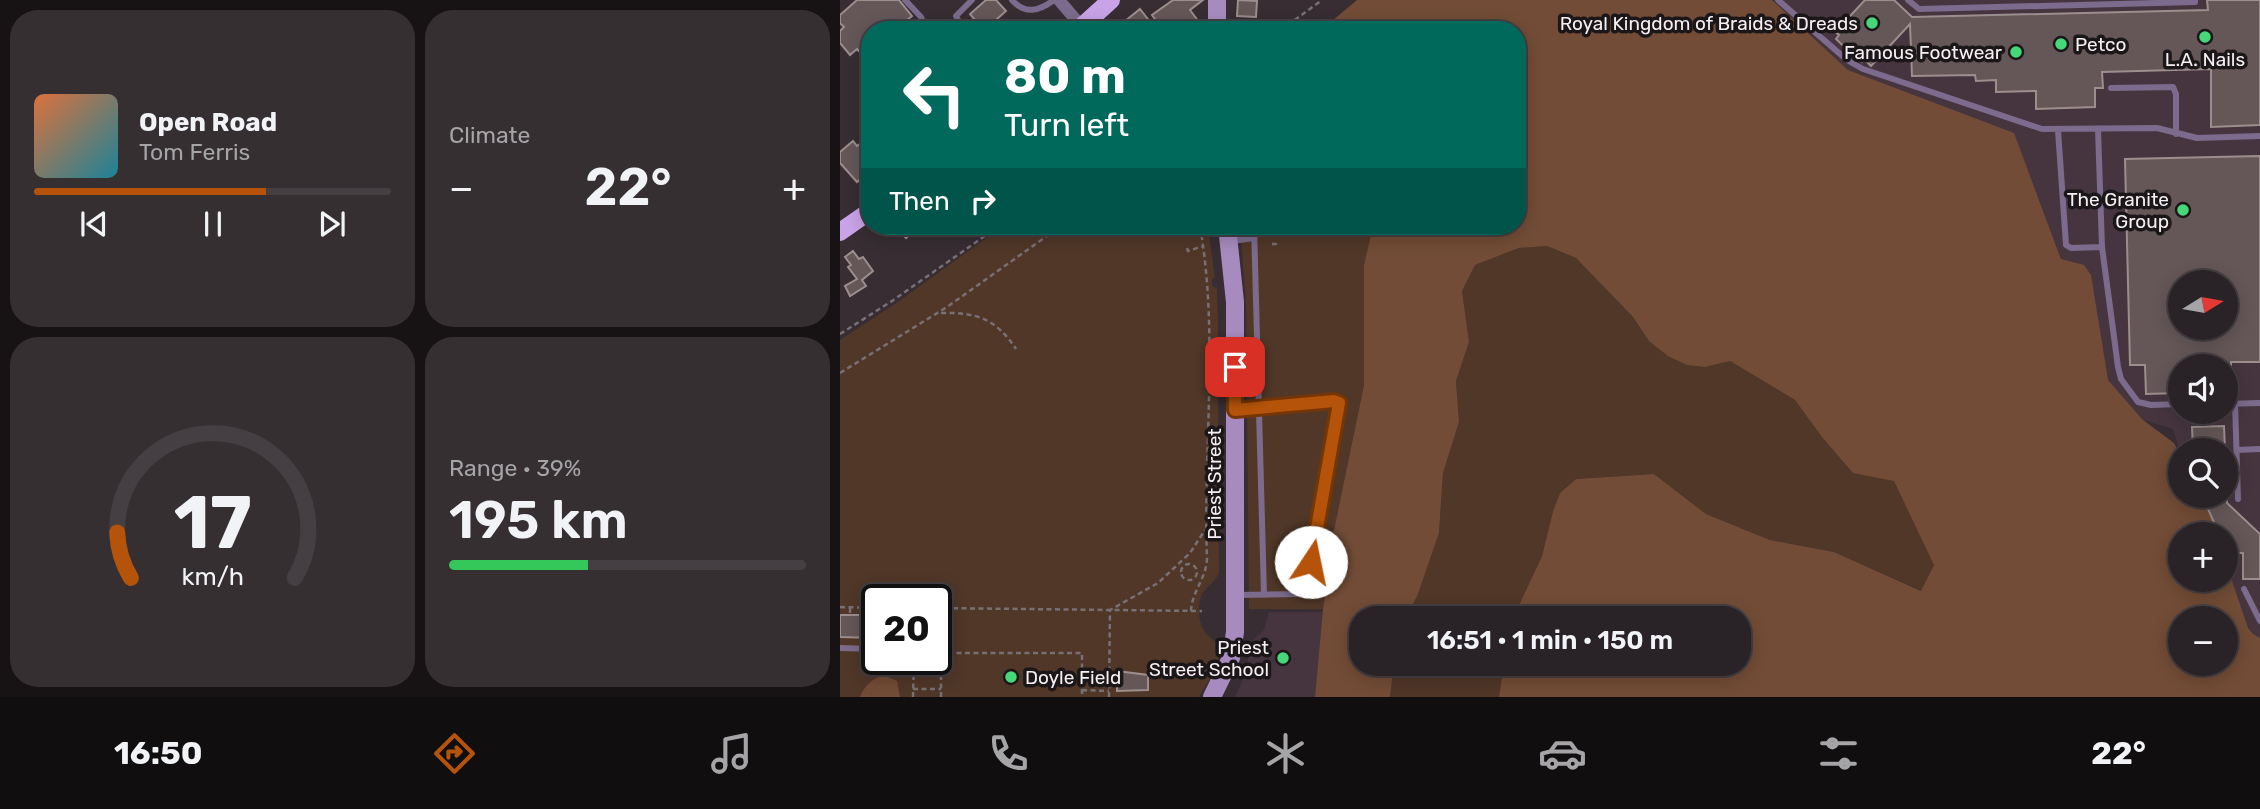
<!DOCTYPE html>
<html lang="en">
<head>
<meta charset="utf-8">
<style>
	:root { --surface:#292226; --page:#352f32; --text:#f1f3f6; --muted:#a5a4a7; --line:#453f43; --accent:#b45309 }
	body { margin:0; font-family:Rubik,sans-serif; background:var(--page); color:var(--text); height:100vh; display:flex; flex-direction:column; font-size:26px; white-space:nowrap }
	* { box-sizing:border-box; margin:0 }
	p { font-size:23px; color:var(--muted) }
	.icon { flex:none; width:38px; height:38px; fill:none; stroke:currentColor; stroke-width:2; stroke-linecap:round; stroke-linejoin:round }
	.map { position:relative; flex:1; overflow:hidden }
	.panel { display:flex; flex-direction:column; gap:10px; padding:10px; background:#171315; width:840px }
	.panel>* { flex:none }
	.top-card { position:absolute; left:21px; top:21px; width:665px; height:214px; border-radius:28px; box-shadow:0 4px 18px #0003,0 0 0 2px var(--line); background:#00695c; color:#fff; overflow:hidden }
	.needle { width:46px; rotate:79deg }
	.fabs { position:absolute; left:1328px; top:270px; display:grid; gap:14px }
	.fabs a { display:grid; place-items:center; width:70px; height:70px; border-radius:50%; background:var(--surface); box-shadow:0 4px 18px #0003,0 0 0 2px var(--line); font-size:35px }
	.speed { position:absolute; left:21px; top:584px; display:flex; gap:14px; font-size:35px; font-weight:700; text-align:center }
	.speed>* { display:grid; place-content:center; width:91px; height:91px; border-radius:50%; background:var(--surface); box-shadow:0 4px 18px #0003,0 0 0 2px var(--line); line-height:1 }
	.speed .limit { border:4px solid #111; border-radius:10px; background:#fff; color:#111 }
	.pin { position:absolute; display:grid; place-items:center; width:60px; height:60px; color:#fff; margin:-30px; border-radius:14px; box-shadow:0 4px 10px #0006 }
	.me { position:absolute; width:77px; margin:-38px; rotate:11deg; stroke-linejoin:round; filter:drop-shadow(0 0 5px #0008) }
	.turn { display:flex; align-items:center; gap:24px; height:147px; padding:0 28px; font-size:32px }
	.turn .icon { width:91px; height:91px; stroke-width:2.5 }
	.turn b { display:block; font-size:49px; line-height:60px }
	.then { display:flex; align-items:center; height:66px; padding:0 28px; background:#0003; gap:14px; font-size:26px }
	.big { font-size:52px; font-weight:600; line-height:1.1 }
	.panel .card { flex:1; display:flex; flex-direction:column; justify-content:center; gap:10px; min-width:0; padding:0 24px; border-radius:28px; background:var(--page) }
	.panel .dial { align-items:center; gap:0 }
	.dial svg { height:182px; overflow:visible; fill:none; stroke:var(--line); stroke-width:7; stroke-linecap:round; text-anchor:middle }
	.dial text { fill:var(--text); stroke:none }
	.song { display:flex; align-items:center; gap:21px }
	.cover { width:84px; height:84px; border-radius:10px; background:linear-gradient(135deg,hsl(20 70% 55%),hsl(190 70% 35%)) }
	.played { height:7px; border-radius:4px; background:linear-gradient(90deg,var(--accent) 65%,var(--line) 65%) }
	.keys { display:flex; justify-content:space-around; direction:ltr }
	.heat { display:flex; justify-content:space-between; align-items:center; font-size:38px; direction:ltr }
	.charge { height:10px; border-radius:5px; background:linear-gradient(90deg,#34c759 39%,var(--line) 0) }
	.panel .tiles { flex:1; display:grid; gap:10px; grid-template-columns:repeat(2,1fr) }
	.trip { position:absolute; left:509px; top:606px; width:402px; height:70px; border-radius:28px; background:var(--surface); box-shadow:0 4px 18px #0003,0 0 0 2px var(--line); font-weight:600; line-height:70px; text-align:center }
	.tabs { display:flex; height:112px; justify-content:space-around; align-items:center; background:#100e0f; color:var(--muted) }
	.tabs .icon { width:49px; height:49px }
	.tabs .selected { color:var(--accent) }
	.tabs b { font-size:32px; color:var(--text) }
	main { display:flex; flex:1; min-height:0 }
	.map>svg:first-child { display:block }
	.built { fill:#46353f; fill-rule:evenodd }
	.green { fill:#503728; fill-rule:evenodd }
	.forest { fill:#724c36; fill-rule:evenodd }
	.building { fill:#655758; stroke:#9d8e8e; stroke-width:2; fill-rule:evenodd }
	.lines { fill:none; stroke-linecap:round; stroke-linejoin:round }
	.path { stroke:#797076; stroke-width:2.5; stroke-dasharray:5 3.5; stroke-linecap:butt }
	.lane { stroke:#7c6b8c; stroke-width:6 }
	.street { stroke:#7c6b8c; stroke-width:12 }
	.secondary { stroke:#a78bbf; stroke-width:18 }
	.primary { stroke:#c8a3e7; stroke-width:18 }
	.route-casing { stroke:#753606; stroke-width:18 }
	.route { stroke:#b45309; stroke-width:12 }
	.poi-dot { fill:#46d779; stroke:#1b1719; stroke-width:2.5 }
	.labels { text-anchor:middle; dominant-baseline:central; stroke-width:7; stroke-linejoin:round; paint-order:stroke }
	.poi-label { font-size:19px; fill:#f5eef2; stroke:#1b1719; text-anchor:end }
	.street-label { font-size:19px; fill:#f5eef2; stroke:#1b1719 }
</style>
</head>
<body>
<main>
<section class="panel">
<div class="tiles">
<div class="card">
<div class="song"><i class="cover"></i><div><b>Open Road</b><p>Tom Ferris</p></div></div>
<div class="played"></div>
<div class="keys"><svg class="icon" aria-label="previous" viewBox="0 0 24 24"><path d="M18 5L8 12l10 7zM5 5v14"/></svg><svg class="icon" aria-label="pause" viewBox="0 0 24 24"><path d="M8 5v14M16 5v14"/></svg><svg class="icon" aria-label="next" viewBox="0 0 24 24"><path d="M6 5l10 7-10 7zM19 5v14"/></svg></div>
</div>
<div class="card"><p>Climate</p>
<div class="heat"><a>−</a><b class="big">22°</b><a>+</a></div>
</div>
<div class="card dial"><svg viewBox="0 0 100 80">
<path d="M14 69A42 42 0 1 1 86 69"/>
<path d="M14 69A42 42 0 0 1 8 49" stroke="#b45309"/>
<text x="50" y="56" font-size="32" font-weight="700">17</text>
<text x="50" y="72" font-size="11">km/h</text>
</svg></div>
<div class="card"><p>Range · 39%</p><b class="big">195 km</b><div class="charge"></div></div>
</div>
</section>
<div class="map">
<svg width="1420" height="697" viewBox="0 0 1420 697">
	<rect width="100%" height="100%" fill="#372d33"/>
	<path class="built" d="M 932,0 L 1420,0 L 1420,670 L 1386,578 L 1386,534 L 1370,534 L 1356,495 L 1386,495 L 1386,450 L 1340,451 L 1333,429 L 1303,420 L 1267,379 L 1174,134 L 1008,70 ZM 1340,282 L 1386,282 L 1386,327 L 1340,327 ZM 1340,366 L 1386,366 L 1386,411 L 1340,411 Z
		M 429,612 L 483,612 L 475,697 L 395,697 L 406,673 L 410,643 L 424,630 Z"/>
	<path class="green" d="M 163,226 L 368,226 L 375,278 L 372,279 L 372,286 L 377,288 L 378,318 L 379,573 C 376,581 367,586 362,594 C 357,605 358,622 365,632 C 370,638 376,641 380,648 L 377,667 L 359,697 L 0,697 L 0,340 L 55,304 ZM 37,600 L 96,600 L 96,660 L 37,660 Z
		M 400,226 L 533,226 L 524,265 L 524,385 L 494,530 L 483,609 L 409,609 L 406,306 Z
		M 707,246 L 736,258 L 793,317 L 809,341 L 865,367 L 890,361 L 955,400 L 989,445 L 1031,427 L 1094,564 L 1082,591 L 994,552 L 930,540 L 866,514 L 814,474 L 736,479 L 720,493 L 713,511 L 702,556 L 673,618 L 566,618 L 578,594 L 599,533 L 603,473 L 619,422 L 616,381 L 629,342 L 622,291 L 635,265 L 679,248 Z
		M 554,663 L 664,663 L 659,697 L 550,697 Z"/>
	<path class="forest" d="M 517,0 L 932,0 L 1008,70 L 1174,133 L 1221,259 L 1244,265 L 1251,275 L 1268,380 L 1303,420 L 1334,443 L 1340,454 L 1340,495 L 1362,495 L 1379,534 L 1340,534 L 1340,579 L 1386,579 L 1386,546 L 1390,553 L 1390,575 L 1408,628 L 1413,634 L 1420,638 L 1420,697 L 659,697 L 664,663 L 900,663 L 900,618 L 673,618 L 702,556 L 713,511 L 720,493 L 736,479 L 814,474 L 866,514 L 930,540 L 994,552 L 1081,591 L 1094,565 L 1054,481 L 1013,473 L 982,437 L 955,400 L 890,361 L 865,367 L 847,365 L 828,356 L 809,341 L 793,317 L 736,258 L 707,246 L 679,248 L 635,265 L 622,291 L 629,342 L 616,381 L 619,422 L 603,473 L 599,533 L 578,594 L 566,618 L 522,618 L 522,663 L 554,663 L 550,697 L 475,697 L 483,609 L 494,530 L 524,385 L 524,265 L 533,226 L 677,226 L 677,30 L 481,30 ZM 1340,618 L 1386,618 L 1386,663 L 1340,663 Z
		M 43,675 L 57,681 L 60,697 L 20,697 C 25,685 31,680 43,675 Z"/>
	<path class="building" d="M 17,0 L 59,0 L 72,16 L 67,20 L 76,30 L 30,30 L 30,63 L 17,49 L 10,55 L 0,43 L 0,31 L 4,27 L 0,23 L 0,15 Z
		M 146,0 L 156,0 L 166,11 L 145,30 L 136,30 L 130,24 L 135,20 L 130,14 Z
		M 333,0 L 363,0 L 350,10 L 365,30 L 323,30 L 312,15 Z
		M 398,0 L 417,1 L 416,17 L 397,16 Z
		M 1025,0 L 1054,0 L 1072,17 L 1368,10 L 1367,0 L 1420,0 L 1420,125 L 1371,127 L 1371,69 L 1262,72 L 1263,88 L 1255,88 L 1255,107 L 1196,109 L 1196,91 L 1156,92 L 1156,80 L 1136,81 L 1135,75 L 1072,76 L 1070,24 L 1031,66 L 1025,60 L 1022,62 L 1018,60 L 996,39 L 999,35 L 995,32 Z
		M 300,9 L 311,23 L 302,30 L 290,30 L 284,22 Z
		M 30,136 L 30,171 L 17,182 L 0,163 L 0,152 L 13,141 L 17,146 Z
		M 1420,156 L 1420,362 L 1391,362 L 1391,366 L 1340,366 L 1340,393 L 1306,394 L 1305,365 L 1290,365 L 1285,159 ZM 1340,282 L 1386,282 L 1386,327 L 1340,327 Z
		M 56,226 L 80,226 L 66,238 Z
		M 13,251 L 19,259 L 23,257 L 33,271 L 22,280 L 26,286 L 10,296 L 5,286 L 17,279 L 8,267 L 11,265 L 5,257 Z
		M 1384,426 L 1385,450 L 1353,450 L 1352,427 Z
		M 1362,495 L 1387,495 L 1387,503 L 1420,534 L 1420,579 L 1403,579 L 1403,553 L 1390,553 L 1386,546 L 1386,534 L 1379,534 Z
		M 0,615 L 35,615 L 34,638 L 0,637 Z
		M 277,671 L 308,675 L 308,690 L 277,691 Z"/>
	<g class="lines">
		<path class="path" d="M 441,30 L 482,0
			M 432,244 L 436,244 L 438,247
			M 347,248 L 348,251 L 363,246
			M 101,313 C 137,312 156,319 176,349
			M 0,334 L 52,301 L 159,226
			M 0,373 L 107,307 L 221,226
			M341 572a8 8 0 1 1 16 0a8 8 0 1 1-16 0Z
			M 0,607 L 37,608
			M 10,608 L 10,615
			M 96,608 L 362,611
			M 351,611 C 352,591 366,579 367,559 C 363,448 379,336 360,226
			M 73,689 L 101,689
			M 242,690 L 269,691
			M 73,697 L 74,660
			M 101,697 L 101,653 L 242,653 L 242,697
			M 269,697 L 270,610 L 318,583 L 350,553 L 365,530"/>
		<path class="lane" d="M 65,0 L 81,17 L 86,30
			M 172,0 C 185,15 199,11 214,0
			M 938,0 L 1007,60 L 1023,69 L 1202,129 L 1317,128 L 1357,138 L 1420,136
			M 1068,0 L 1079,9 L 1355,2 L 1355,0
			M 121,26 L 116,16 L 132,0
			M 1271,88 L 1333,87 L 1336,94 L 1336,134
			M 1258,129 L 1262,247 L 1278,367 L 1281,379 L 1298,402 L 1311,405 L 1340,404
			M 1218,130 L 1226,245 L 1231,248 L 1262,247
			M 414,226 L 424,595
			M 392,241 L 414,238
			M 1395,403 L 1398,499
			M 1386,404 L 1420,403
			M 396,409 L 494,401 L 500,406 L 465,591 L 459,594 L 397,595
			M 1397,450 L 1420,449
			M 1404,589 L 1420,621
			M 0,648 L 37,649"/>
		<path class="street" d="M 219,0 L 242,27"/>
		<path class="secondary" d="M 377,0 L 377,30
			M 372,697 L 391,658 L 395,632 L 395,302 L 387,226"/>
		<path class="primary" d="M 238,30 L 271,0
			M 0,232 L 30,211"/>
	</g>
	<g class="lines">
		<defs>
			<path id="route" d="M 395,367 L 395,410 L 494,401 L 499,403 L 471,562"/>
		</defs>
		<use href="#route" class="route-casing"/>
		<use href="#route" class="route"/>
	</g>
	<g class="poi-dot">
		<circle cx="1032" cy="23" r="7"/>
		<circle cx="1365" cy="37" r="7"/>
		<circle cx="1221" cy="44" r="7"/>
		<circle cx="1176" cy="52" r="7"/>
		<circle cx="1343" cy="210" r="7"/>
		<circle cx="443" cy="658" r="7"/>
		<circle cx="171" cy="677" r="7"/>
	</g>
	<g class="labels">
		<g class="poi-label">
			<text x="1018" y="23">Royal Kingdom of Braids &amp; Dreads</text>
			<text x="1235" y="44" text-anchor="start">Petco</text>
			<text x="1162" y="52">Famous Footwear</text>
			<text x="1365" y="59" text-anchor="middle">L.A. Nails</text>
			<text x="1329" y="199">The Granite<tspan x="1329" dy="22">Group</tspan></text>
			<text x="429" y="647">Priest<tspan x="429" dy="22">Street School</tspan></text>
			<text x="185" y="677" text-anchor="start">Doyle Field</text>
		</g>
		<g class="street-label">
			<text transform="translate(374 484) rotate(-90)">Priest Street</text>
		</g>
	</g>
</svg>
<div class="fabs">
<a><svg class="needle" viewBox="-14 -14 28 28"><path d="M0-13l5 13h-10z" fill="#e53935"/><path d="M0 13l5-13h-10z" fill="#a5a4a7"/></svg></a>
<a><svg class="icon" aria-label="sound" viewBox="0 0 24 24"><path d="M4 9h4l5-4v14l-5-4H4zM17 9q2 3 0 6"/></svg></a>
<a><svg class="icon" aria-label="search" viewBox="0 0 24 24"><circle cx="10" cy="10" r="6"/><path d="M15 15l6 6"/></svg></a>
<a>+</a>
<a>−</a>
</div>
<div class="speed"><div class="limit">20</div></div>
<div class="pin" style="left:395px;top:367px;background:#d93025"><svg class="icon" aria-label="arrive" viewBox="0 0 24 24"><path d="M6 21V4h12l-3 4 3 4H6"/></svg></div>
<svg class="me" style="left:471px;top:562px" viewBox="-20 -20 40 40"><circle r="19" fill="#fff"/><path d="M0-13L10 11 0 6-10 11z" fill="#b45309"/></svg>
<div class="trip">16:51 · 1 min · 150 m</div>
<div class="top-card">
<div class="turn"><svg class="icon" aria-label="left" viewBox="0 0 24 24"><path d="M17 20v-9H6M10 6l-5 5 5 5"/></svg><div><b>80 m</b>Turn left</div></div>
<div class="then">Then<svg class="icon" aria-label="right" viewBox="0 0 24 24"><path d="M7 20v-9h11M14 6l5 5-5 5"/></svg></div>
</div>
</div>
</main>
<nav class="tabs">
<b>16:50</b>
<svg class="icon selected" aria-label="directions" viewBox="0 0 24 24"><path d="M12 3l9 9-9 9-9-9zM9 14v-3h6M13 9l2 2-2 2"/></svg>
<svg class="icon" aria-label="music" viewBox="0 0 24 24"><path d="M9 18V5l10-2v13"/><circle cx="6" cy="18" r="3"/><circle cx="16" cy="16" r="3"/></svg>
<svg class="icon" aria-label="phone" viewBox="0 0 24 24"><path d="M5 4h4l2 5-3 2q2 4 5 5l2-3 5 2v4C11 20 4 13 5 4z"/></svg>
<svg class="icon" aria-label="climate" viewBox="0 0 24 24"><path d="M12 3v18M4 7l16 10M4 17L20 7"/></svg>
<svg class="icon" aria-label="car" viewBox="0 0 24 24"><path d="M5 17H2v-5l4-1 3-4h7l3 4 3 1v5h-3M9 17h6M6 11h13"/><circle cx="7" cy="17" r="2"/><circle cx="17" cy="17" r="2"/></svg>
<svg class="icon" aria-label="filters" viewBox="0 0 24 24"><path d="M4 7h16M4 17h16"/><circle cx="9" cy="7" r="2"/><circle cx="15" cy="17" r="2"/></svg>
<b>22°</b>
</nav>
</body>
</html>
